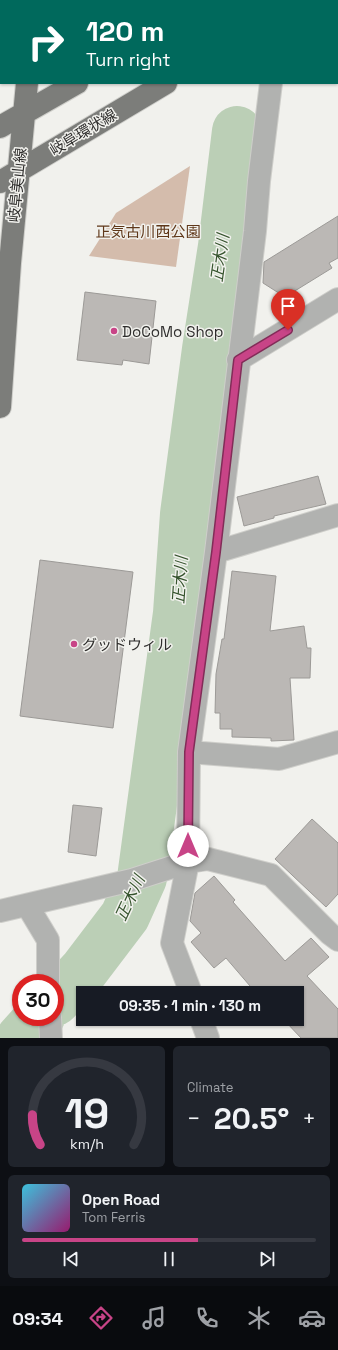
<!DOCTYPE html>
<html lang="en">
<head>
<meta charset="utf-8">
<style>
	:root { --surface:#171b24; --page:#20242c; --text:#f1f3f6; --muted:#9ea1a6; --line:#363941; --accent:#c84487 }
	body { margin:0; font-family:"Space Grotesk","Noto Sans JP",sans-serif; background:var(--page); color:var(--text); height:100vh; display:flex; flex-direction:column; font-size:15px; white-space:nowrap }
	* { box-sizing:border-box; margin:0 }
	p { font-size:13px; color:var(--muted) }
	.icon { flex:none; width:22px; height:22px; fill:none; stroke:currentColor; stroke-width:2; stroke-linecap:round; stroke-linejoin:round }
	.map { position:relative; height:1038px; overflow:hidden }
	.panel { display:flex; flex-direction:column; gap:8px; padding:8px; background:#0d0f14; flex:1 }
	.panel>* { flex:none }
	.hud { position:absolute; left:0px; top:0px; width:338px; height:84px; box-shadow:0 1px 3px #0004; background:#00695c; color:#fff; overflow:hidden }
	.speed { position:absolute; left:12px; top:974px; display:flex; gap:8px; font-size:20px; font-weight:700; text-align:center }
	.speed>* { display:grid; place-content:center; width:52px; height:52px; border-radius:50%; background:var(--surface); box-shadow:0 1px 3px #0004; line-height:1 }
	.speed .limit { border:6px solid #d22; background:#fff; color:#111 }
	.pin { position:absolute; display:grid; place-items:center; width:34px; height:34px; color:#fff; margin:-41px -17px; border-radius:50% 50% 50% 0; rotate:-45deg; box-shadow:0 0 4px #0007 }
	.pin .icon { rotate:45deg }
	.me { position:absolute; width:44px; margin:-22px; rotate:0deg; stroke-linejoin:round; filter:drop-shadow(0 0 3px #0008) }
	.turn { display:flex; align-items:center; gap:14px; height:84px; padding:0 20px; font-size:18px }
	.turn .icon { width:52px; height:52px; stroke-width:2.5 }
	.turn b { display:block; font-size:28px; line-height:34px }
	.big { font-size:30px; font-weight:700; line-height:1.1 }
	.panel .tile { flex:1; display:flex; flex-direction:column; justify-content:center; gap:6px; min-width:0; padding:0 14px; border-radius:6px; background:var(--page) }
	.panel .dial { align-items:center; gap:0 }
	.dial svg { height:104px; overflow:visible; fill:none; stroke:var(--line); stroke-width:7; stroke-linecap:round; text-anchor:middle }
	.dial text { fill:var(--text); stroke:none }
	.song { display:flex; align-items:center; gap:12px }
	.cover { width:48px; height:48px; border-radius:6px; background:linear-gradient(135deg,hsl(190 70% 55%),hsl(320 70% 35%)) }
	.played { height:4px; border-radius:2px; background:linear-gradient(90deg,var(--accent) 60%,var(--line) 60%) }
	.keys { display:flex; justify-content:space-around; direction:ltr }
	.heat { display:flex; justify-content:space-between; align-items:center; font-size:22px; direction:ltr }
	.panel .tiles { flex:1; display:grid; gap:8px; grid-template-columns:1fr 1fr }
	.tile:last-child { grid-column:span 2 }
	.trip { position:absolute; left:76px; top:986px; width:228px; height:40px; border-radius:0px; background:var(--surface); box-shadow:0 1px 3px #0004; font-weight:700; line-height:40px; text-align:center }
	.tab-bar { display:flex; height:64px; justify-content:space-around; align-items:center; background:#090b0e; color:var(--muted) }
	.tab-bar .icon { width:28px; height:28px }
	.tab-bar .on { color:var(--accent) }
	.tab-bar b { font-size:18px; color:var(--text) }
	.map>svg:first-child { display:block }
	.green { fill:#d4bcac }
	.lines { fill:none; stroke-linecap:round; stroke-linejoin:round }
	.river { stroke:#bbcfb6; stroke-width:50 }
	.building { fill:#bbb8b5; stroke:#9c9a97 }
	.minor-casing { stroke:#cececa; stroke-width:24 }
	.major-casing { stroke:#cececa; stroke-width:24 }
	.minor { stroke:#b1b2b0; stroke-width:22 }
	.major { stroke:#7c7d7a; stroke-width:22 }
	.route-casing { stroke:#822c58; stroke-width:10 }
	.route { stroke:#c84487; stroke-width:7 }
	.poi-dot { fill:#c84487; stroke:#f1f1ed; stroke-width:1.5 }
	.labels { text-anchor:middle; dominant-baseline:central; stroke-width:3; stroke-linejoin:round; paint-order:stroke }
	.street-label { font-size:15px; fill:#2e2d2c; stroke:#f1f1ed }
	.park-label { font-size:15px; fill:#5f3719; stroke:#f1f1ed }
	.poi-label { font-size:15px; fill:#2e2d2c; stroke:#f1f1ed; text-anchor:start }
	.water-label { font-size:16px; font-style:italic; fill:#35532d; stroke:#f1f1ed }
</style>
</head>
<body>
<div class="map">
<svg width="338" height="1038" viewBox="0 0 338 1038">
	<rect width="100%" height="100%" fill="#f1f1ed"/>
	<path class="green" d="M 190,166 L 176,267 L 89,256 L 116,213 Z"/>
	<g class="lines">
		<path class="river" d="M 55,1001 L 84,970 L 125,916 L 142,878 L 178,613 L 185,514 L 207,349 L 223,246 L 237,131
			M 21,1038 L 40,1017"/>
	</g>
	<path class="building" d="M 338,216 L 338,258 L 329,263 L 332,268 L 285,297 L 263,283 L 264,262 Z
		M 85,292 L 156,301 L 149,364 L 123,360 L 122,365 L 77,360 Z
		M 318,476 L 326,504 L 274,516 L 274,518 L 244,526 L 237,497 Z
		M 40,560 L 133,572 L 113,728 L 20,716 Z
		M 232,571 L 276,576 L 270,631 L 304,626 L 307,648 L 311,648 L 310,678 L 290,678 L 294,740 L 271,741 L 271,738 L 232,737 L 232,729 L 220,729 L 220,713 L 215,713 L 216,674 L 222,639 L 224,639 Z
		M 73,805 L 102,808 L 96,856 L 68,852 Z
		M 312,819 L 338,843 L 338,894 L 326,907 L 275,859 Z
		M 214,876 L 235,900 L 233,902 L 285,961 L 311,938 L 329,957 L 307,976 L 338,1009 L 338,1038 L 301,1038 L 285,1021 L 283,1023 L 279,1019 L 297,1019 L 297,993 L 256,993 L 226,958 L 214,968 L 191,942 L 201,933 L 190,921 L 195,893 Z"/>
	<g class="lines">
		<defs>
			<path id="minor" d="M 238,360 L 338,299
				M 216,552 L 338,515
				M 189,752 L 279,759 L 338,742
				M 27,905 L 48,940 L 48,983
				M 0,911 L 132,880 L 188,862 L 208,859 L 271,875 L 330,934 L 338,940
				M 191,993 L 172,943 L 188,862 L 189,752 L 216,552 L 255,231 L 259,181 L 271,83
				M 50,1017 L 51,1038
				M 201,1019 L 208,1038"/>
			<path id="major" d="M 34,1 L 34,0
				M 222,1 L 223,0
				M 303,1 L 305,0
				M 0,127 L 77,83
				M 0,182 L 166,83
				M 0,407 L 10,263 L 27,83"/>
		</defs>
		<use href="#minor" class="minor-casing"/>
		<use href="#major" class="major-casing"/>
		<use href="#minor" class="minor"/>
		<use href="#major" class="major"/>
	</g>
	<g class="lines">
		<defs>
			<path id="route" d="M 188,846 L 189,752 L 216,552 L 238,360 L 288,330"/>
		</defs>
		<use href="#route" class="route-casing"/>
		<use href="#route" class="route"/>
	</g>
	<g class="poi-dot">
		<circle cx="114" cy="331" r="4"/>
		<circle cx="74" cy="644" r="4"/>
	</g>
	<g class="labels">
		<g class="street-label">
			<text transform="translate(83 132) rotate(-31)">岐阜環状線</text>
			<text transform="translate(17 185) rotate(-84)">岐阜美山線</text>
		</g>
		<g class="park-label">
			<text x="148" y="231">正気古川西公園</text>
		</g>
		<g class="poi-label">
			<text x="122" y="331">DoCoMo Shop</text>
			<text x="82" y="644">グッドウィル</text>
		</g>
		<g class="water-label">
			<text transform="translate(220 258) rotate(-82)">正木川</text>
			<text transform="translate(180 580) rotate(-86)">正木川</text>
			<text transform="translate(130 898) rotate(-65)">正木川</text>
		</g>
	</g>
</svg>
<div class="speed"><div class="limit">30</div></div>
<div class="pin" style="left:288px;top:330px;background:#d93025"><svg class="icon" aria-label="arrive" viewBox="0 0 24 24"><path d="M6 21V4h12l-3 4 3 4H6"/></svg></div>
<svg class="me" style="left:188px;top:846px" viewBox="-20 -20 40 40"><circle r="19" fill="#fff"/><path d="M0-13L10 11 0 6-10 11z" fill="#c84487"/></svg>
<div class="trip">09:35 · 1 min · 130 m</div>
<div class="hud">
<div class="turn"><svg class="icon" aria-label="right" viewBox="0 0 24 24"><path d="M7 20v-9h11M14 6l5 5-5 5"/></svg><div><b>120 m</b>Turn right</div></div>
</div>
</div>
<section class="panel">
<div class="tiles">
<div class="tile dial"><svg viewBox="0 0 100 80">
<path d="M14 69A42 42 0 1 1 86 69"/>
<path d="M14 69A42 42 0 0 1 8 46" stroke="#c84487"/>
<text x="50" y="56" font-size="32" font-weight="700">19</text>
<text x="50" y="72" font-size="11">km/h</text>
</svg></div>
<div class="tile"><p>Climate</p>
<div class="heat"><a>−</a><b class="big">20.5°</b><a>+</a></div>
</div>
<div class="tile">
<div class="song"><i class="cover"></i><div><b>Open Road</b><p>Tom Ferris</p></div></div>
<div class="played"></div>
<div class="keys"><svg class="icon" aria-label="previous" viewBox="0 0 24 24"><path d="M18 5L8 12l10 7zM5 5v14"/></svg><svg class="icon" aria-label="pause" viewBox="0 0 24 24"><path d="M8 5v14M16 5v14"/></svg><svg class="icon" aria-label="next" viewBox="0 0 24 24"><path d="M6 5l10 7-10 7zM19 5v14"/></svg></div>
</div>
</div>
</section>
<nav class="tab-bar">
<b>09:34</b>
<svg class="icon on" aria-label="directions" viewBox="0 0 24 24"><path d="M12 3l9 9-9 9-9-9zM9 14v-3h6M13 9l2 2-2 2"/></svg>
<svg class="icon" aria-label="music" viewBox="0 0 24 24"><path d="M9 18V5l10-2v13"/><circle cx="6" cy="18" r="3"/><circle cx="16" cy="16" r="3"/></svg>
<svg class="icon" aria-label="phone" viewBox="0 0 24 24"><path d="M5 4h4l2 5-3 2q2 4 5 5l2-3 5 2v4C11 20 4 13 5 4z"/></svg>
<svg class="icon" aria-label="climate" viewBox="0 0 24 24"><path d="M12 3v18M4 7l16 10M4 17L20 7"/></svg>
<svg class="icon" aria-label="car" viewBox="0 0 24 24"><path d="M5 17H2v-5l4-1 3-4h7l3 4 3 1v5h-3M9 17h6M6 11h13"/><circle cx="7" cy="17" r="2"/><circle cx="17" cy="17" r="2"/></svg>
</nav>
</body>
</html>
